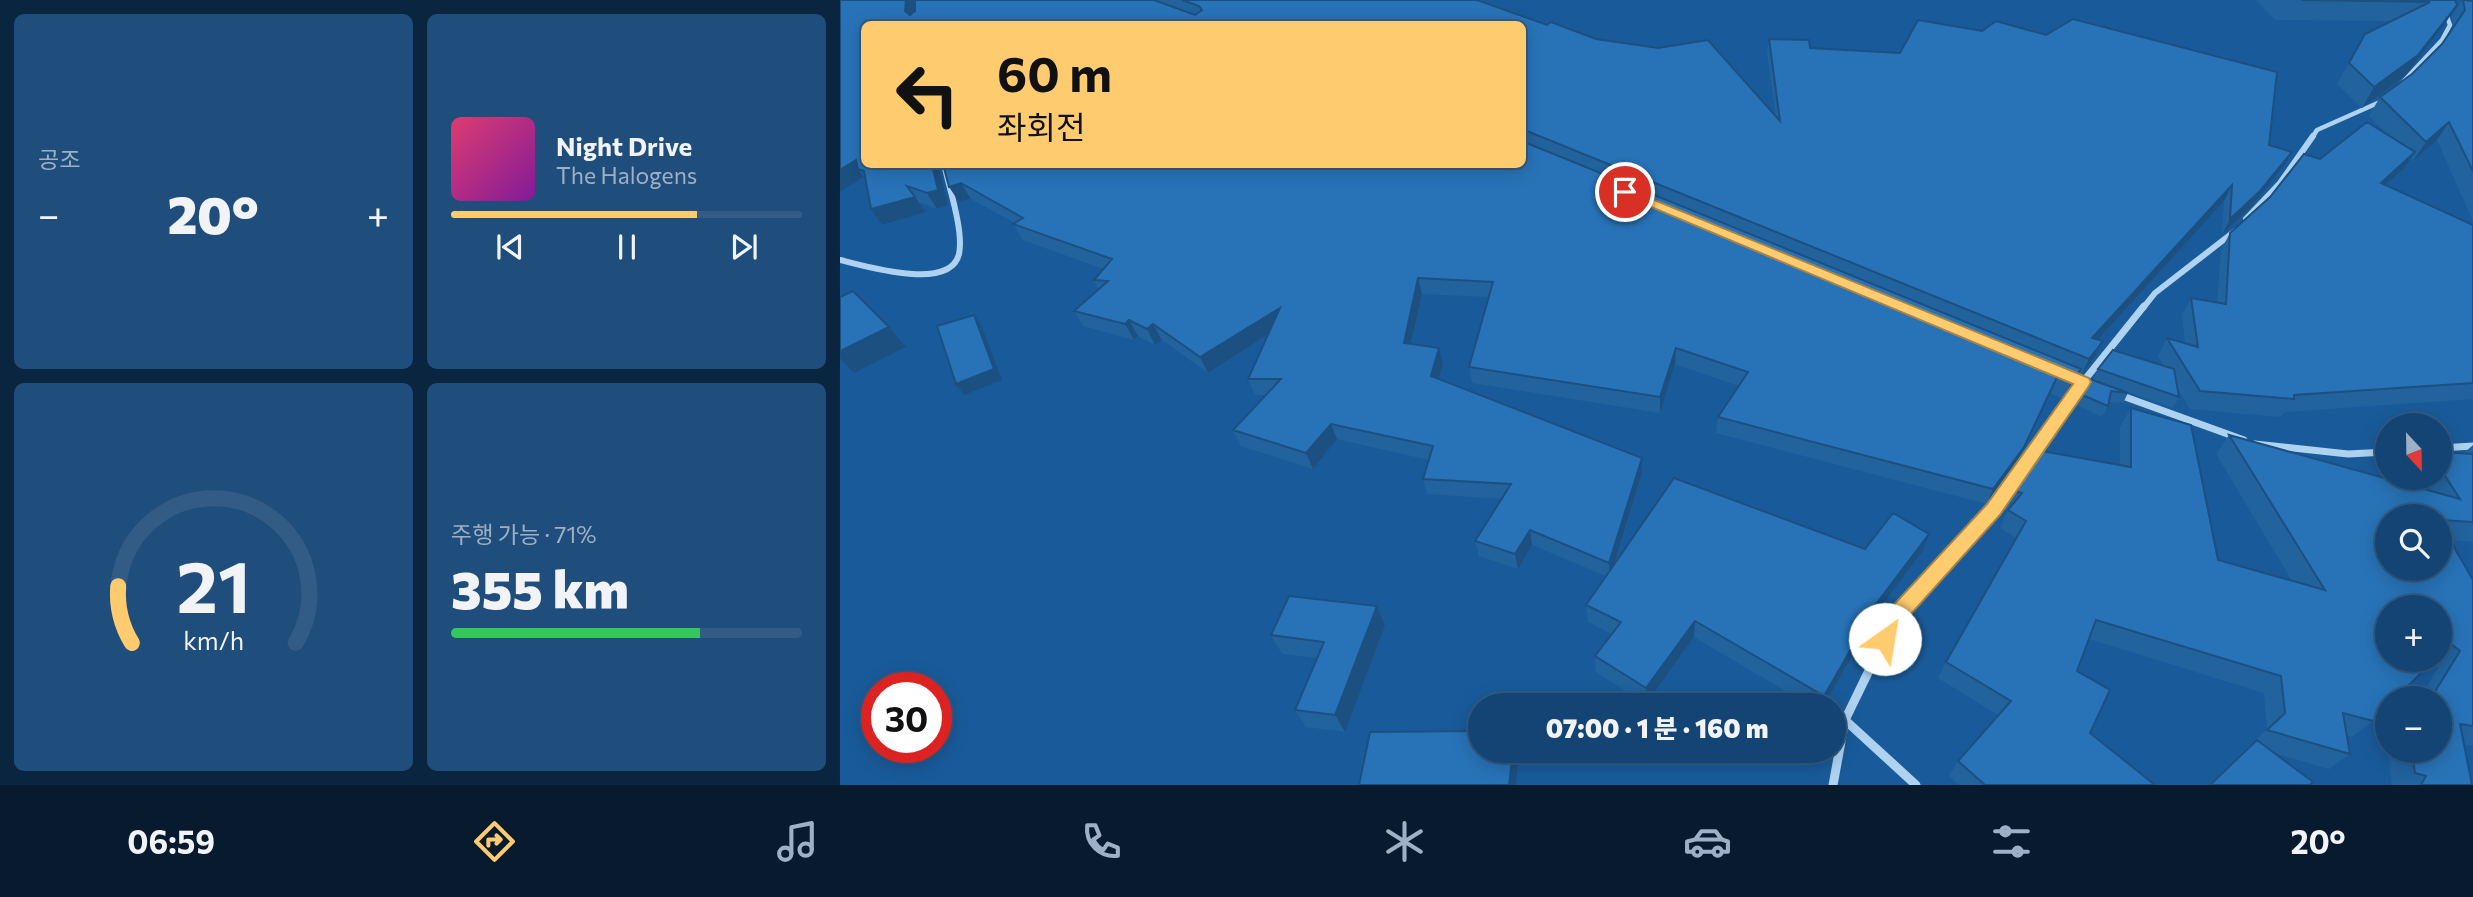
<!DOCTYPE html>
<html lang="ko">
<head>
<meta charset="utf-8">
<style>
	:root { --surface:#134474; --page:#204e7c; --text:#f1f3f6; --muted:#9db0c5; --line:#325c86; --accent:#ffcb6f }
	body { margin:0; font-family:Commissioner,"Noto Sans KR",sans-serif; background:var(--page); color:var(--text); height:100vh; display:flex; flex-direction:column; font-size:26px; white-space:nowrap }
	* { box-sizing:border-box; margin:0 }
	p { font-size:23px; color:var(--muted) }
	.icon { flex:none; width:38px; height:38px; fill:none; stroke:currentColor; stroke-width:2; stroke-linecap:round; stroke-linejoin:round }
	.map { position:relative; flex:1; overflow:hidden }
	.details { display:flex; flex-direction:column; gap:14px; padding:14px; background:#0a2540; width:840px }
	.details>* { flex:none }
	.top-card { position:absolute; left:21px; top:21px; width:665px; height:147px; border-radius:10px; box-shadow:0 4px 18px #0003,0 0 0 2px var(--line); background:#ffcb6f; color:#111; overflow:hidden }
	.needle { width:46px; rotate:158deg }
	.tools { position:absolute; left:1535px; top:413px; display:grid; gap:14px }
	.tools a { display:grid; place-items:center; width:77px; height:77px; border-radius:50%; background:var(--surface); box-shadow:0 4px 18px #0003,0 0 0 2px var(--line); font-size:35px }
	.speed { position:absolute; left:21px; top:672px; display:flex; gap:14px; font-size:35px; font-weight:700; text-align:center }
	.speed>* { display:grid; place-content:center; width:91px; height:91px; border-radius:50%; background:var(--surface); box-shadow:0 4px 18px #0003,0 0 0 2px var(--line); line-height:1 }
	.speed .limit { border:10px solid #d22; background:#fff; color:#111 }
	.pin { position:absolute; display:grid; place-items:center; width:60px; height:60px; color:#fff; margin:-30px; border:4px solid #fff; border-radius:50%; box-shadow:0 2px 7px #0007 }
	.me { position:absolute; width:77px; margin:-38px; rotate:32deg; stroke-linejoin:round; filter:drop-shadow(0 0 5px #0008) }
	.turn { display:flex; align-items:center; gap:24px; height:147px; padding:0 21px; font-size:32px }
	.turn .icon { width:91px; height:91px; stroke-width:2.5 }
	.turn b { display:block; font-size:49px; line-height:60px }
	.big { font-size:52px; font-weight:800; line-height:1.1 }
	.details .card { flex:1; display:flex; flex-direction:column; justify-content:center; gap:10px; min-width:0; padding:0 24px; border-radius:10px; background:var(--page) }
	.details .dial { align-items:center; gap:0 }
	.dial svg { height:182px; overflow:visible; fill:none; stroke:var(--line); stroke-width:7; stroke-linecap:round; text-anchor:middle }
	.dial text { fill:var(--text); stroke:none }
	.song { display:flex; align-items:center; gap:21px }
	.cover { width:84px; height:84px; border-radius:10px; background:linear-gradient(135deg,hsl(340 70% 55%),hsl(290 70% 35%)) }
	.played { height:7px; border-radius:4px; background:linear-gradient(90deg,var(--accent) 70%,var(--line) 70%) }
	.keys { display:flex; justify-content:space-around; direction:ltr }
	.heat { display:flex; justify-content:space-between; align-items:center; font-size:38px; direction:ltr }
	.charge { height:10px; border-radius:5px; background:linear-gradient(90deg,#34c759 71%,var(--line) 0) }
	.details .tiles { flex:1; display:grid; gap:14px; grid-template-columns:repeat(2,1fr) }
	.trip { position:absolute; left:628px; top:693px; width:378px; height:70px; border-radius:35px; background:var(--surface); box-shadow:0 4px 18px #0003,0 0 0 2px var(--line); font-weight:800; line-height:70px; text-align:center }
	.dock { display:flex; height:112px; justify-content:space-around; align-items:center; background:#081b2e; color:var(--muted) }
	.dock .icon { width:49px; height:49px }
	.dock .selected { color:var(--accent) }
	.dock b { font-size:32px; color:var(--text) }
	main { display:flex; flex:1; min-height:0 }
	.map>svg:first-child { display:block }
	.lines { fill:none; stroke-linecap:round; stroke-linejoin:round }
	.minor-far3 { stroke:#afd2f1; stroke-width:4.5 }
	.minor-far2 { stroke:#afd2f1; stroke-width:6 }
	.minor-far1 { stroke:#afd2f1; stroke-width:7 }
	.minor { stroke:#afd2f1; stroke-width:9 }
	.wall { fill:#22639e; fill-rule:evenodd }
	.shaded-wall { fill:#1c5081 }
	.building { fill:#2873b8; stroke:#1c5081; stroke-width:2 }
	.route { fill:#ffcb6f; stroke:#a68448; stroke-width:2 }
</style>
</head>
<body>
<main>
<section class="details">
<div class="tiles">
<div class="card"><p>공조</p>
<div class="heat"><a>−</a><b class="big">20°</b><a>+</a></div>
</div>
<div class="card">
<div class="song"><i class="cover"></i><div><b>Night Drive</b><p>The Halogens</p></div></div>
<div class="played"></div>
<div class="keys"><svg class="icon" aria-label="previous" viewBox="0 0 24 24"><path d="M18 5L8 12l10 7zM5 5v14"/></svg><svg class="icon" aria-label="pause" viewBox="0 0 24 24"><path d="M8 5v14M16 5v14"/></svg><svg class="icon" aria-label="next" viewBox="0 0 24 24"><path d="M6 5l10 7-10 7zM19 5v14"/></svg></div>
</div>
<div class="card dial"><svg viewBox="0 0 100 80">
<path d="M14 69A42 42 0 1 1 86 69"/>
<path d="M14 69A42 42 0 0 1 8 44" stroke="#ffcb6f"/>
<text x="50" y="56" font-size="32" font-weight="700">21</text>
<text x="50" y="72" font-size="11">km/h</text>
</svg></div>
<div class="card"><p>주행 가능 · 71%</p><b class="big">355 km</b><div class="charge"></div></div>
</div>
</section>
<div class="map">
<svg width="1633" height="785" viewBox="0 0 1633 785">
	<rect width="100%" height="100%" fill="#195b9a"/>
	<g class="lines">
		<path class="minor-far3" d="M 1562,83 L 1602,40 L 1610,25 L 1604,8 L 1597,0
			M 1472,138 L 1477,130 L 1540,102"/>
		<path class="minor-far2" d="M 1406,219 L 1440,183 L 1473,136
			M 0,260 C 25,266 110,292 119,254 C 124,231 109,188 104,164
			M 1303,308 L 1315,293 L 1395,231"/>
		<path class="minor-far1" d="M 1277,394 L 1404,440
			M 1415,444 L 1508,454 L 1547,452
			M 1600,448 L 1633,446
			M 1142,521 L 1243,382 L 1304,306"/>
		<path class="minor" d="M 1005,720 L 1076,785
			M 993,785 L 1005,720 L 1054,619 L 1144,519"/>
	</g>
	<path class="wall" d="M 0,0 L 74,0 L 75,2 L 75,0 L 637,0 L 936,117 L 927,53 L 929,39 L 1429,145 L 1443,167 L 1412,206 L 1382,235 L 1384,201 L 1258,340 L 1263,341 L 1255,357 L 1241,375 L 1239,374 L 1233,385 L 1223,399 L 1210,393 L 1177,463 L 1147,504 L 876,433 L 878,417 L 899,386 L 835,364 L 820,413 L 632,383 L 629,367 L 648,297 L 582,294 L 572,344 L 603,364 L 599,379 L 802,458 L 802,473 L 775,564 L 1025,549 L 1082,552 L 1021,633 L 1017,647 L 984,705 L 969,705 L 854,637 L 806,704 L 756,672 L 755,656 L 772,634 L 748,622 L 746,605 L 766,576 L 692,545 L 678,569 L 639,556 L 635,541 L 662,499 L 587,494 L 583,479 L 589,460 L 497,439 L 473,469 L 401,446 L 393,430 L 426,395 L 415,395 L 408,379 L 428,335 L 368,373 L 322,340 L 315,345 L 298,336 L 294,340 L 243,326 L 234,311 L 259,290 L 254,280 L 263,269 L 183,240 L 173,224 L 175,223 L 131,199 L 119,202 L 103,164 L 682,164 L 682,24 L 24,164 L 98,164 L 108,205 L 97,209 L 79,202 L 86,212 L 42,225 L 31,209 L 25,179 L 24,177 L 0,192 Z
		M 1416,0 L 1615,0 L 1605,24 L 1565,76 L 1522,108 L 1497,84 L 1525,34 L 1551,21 L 1435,20 Z
		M 1622,0 L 1633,1 L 1633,221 L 1597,140 L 1573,161 L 1571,159 L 1564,169 L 1546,185 L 1633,225 L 1633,399 L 1445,412 L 1441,417 L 1350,409 L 1338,389 L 1339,397 L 1333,408 L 1253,379 L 1258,369 L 1324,366 L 1318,356 L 1327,338 L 1345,343 L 1342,315 L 1351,298 L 1377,303 L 1381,250 L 1390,233 L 1480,159 L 1548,135 L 1529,116 L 1540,97 L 1572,74 L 1602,44 L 1614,26 L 1612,16 Z
		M 1250,379 L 1288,393 L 1283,403 L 1269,402 L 1268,406 L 1262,417 L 1235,404 L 1240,394 Z
		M 1291,408 L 1378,560 L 1452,581 L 1376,454 L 1389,435 L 1583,489 L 1576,478 L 1600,478 L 1600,452 L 1624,453 L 1633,445 L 1633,542 L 1610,540 L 1633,580 L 1633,746 L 1623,744 L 1632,785 L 1552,785 L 1548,751 L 1600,751 L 1600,698 L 1580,698 L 1598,668 L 1591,662 L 1533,721 L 1512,737 L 1506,735 L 1510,754 L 1489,769 L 1434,753 L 1470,785 L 1368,785 L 1427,729 L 1424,693 L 1249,639 L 1237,671 L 1250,733 L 1315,785 L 1119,785 L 1109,776 L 1118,761 L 1158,715 L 1098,678 L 1106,662 L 1176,538 L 1160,528 L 1168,510 L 1159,508 L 1168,489 L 1280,465 L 1280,427 ZM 1600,516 L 1600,569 L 1547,569 ZM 1600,607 L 1600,660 L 1547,660 Z
		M 537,606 L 545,625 L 505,732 L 466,727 L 455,710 L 477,658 L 442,654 L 431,635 Z"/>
	<path class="shaded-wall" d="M 66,0 L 74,0 L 75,2 L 73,24 L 65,11 Z
		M 1617,5 L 1605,24 L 1565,76 L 1522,108 L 1534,87 Z
		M 1609,122 L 1597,140 L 1573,161 L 1586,142 Z
		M 1452,152 L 1443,167 L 1412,206 L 1382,235 L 1390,219 Z
		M 1575,152 L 1564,169 L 1529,199 L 1541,183 Z
		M 16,160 L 18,169 L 24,177 L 0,192 L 0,170 Z
		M 92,164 L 98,164 L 108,205 L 97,209 L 87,193 Z
		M 121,183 L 131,199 L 119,202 L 109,187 Z
		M 1392,185 L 1384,201 L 1245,354 L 1252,338 Z
		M 75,197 L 86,212 L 42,225 L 31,209 Z
		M 578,278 L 582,294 L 568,359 L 564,343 Z
		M 440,308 L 446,323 L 368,373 L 360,357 Z
		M 134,315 L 141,325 L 162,380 L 124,395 L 116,384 Z
		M 289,320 L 298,336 L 294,340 L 285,324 Z
		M 313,324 L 322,340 L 315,345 L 307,329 Z
		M 49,327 L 66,347 L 14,373 L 0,358 L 0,351 Z
		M 1263,341 L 1255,357 L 1241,375 L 1249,359 Z
		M 599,348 L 603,364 L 595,392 L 591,376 Z
		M 836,348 L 835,364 L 820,413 L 820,397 Z
		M 1241,369 L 1233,385 L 1223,399 L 1231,383 Z
		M 1217,377 L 1177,463 L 1147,504 L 1153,489 Z
		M 491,424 L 497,439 L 473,469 L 466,453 Z
		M 802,458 L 802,473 L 770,578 L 769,563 Z
		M 690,530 L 692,545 L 678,569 L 675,554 Z
		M 1089,534 L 1082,552 L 1021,633 L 1017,647 L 984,705 L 982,705 L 984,696 L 1018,628 Z
		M 537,606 L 545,625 L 505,732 L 495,715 Z
		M 855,621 L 854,637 L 806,704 L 806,688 Z
		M 673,751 L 679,751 L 676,785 L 669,785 Z"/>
	<path class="building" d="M 0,0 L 66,0 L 65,11 L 70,15 L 75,11 L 75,0 L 314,0 L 355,15 L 362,10 L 359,6 L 342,0 L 637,0 L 707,25 L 711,22 L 756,39 L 818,48 L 868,40 L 940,121 L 929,39 L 969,40 L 970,48 L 1060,53 L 1078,20 L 1142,31 L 1156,21 L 1206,35 L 1233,19 L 1437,72 L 1429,145 L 1452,152 L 1420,191 L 1390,219 L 1392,185 L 1252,338 L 1263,341 L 1249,359 L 682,129 L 682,24 L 24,24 L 24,164 L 92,164 L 98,190 L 87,193 L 67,186 L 75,197 L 31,209 L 24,171 L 18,169 L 16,160 L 0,170 Z
		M 1461,0 L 1615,0 L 1617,5 L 1578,55 L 1534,87 L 1509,63 L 1525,34 L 1590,2 Z
		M 1623,0 L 1633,1 L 1633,171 L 1609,122 L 1586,142 L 1540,97 L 1572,74 L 1602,44 L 1625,10 Z
		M 1527,122 L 1575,152 L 1541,183 L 1633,225 L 1633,383 L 1454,395 L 1454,399 L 1360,391 L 1327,338 L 1358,347 L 1351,298 L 1386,304 L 1390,233 L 1430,197 L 1464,154 L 1480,159 Z
		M 682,141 L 1241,369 L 1231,383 L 1217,377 L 1184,447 L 1153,489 L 878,417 L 908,372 L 836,348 L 820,397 L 629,367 L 653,282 L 578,278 L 564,343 L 599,348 L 591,376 L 802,458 L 769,563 L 690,530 L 675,554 L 635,541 L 671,484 L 583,479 L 593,446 L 491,424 L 466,453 L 393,430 L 441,379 L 408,379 L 440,308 L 360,357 L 313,324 L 307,329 L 289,320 L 285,324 L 234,311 L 268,281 L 254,280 L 272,259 L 173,224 L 183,218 L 121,183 L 109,187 L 103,164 L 682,164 Z
		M 13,291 L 49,327 L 0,351 L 0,297 Z
		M 134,315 L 154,369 L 116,384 L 97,326 Z
		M 1273,350 L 1334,369 L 1339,397 L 1258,369 Z
		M 1250,379 L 1288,393 L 1271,391 L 1268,406 L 1240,394 Z
		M 1291,408 L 1351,425 L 1378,560 L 1485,590 L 1389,435 L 1620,499 L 1600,468 L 1600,452 L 1633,454 L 1633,522 L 1600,520 L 1600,516 L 1547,516 L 1547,569 L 1600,569 L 1600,523 L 1633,580 L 1633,726 L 1620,724 L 1632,785 L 1581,785 L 1586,776 L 1575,773 L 1572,751 L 1600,751 L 1600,698 L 1591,698 L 1620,651 L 1610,643 L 1600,654 L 1600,607 L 1547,607 L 1547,660 L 1594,660 L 1556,698 L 1547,698 L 1547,707 L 1533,721 L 1503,713 L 1510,754 L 1427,730 L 1445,713 L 1441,676 L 1256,620 L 1237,671 L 1270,690 L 1250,733 L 1315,785 L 1145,785 L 1118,761 L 1171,701 L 1106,662 L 1186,521 L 1168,510 L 1182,493 L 1168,489 L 1196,450 L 1291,467 Z
		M 834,478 L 1025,549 L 1053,513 L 1089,534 L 1018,628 L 1022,630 L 984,696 L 855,621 L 806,688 L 755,656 L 781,622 L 746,605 Z
		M 449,596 L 537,606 L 495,715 L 455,710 L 484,642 L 431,635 Z
		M 640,731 L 640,751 L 673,751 L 669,785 L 519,785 L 530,732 Z
		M 1417,740 L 1473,782 L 1470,785 L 1370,785 Z"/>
	<path class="route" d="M 785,188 L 1249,378 L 1251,382 L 1249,386 L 1160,515 L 1061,625 L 1052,645 L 1045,648 L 1037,645 L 1035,639 L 1047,612 L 1147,504 L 1233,384 L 780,194 L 778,192 Z"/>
</svg>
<div class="tools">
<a><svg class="needle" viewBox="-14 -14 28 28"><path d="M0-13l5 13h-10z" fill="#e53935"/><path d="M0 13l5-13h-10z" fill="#9db0c5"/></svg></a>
<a><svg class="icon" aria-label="search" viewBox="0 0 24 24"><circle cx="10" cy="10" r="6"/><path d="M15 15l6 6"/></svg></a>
<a>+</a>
<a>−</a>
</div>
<div class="speed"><div class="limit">30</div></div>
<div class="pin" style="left:785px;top:192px;background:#d93025"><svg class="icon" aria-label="arrive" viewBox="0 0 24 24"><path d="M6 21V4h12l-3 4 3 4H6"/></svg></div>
<svg class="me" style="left:1045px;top:639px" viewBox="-20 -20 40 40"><circle r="19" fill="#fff"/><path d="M0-13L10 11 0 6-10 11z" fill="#ffcb6f"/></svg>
<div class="trip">07:00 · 1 분 · 160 m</div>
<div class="top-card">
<div class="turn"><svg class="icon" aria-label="left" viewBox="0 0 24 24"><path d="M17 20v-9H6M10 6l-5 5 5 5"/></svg><div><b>60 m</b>좌회전</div></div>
</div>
</div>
</main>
<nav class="dock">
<b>06:59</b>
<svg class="icon selected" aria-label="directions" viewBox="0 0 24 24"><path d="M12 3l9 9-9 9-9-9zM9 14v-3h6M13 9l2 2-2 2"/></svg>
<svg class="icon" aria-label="music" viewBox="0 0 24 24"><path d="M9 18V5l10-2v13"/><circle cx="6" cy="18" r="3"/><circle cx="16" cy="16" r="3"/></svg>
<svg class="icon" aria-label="phone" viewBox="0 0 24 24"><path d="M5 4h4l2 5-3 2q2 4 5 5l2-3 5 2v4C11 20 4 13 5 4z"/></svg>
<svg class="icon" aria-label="climate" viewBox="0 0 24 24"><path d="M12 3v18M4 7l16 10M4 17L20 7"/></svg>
<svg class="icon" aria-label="car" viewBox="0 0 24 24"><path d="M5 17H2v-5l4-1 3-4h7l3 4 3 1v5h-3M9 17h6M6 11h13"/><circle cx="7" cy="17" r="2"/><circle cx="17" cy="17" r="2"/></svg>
<svg class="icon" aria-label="filters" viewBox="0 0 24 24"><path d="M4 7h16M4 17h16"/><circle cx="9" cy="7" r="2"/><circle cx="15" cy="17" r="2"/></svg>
<b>20°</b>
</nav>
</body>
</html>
